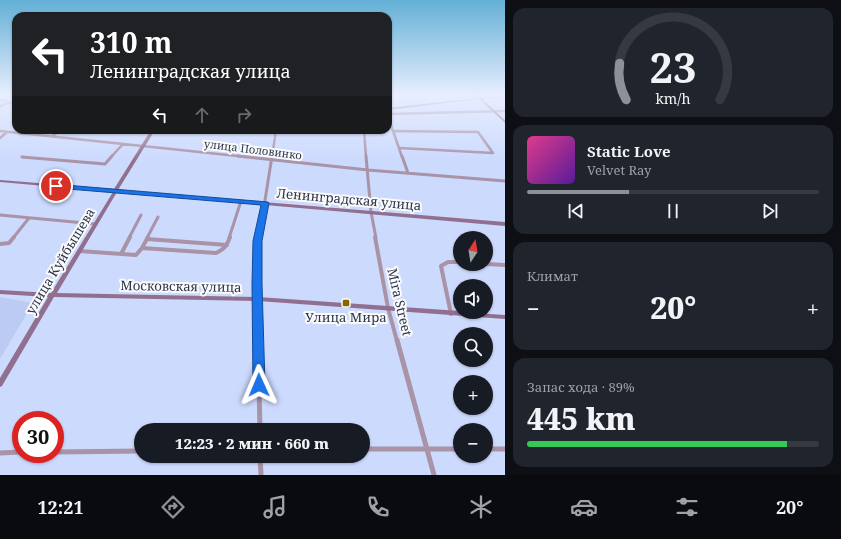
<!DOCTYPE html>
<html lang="ru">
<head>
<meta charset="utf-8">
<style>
	:root { --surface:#171b24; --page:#20242c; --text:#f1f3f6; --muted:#9ea1a6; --line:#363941; --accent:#8c9099 }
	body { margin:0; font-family:"Noto Serif",serif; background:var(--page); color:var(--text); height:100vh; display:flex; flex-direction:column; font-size:15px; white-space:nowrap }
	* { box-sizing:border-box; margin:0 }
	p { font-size:13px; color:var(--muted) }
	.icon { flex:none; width:22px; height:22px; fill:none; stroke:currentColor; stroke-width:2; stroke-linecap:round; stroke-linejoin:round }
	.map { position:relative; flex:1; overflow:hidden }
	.sheet { display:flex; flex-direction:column; gap:8px; padding:8px; background:#0d0f14; width:336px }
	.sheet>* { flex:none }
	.guide { position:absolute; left:12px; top:12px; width:380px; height:122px; border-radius:12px; box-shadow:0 1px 3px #0004; background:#202124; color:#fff; overflow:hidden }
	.needle { width:26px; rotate:12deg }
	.tools { position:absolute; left:453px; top:231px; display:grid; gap:8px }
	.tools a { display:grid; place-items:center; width:40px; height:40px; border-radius:50%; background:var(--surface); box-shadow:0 1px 3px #0004; font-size:20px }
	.speed { position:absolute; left:12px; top:411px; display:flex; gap:8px; font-size:20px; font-weight:700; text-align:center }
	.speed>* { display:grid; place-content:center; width:52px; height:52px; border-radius:50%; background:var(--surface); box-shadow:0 1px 3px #0004; line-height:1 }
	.speed .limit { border:6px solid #d22; background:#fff; color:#111 }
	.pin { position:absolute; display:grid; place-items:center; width:34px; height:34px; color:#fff; margin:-17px; border:2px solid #fff; border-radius:50%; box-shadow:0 1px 4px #0007 }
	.me { position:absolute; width:44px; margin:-22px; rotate:359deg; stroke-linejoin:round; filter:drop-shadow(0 0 3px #0008) }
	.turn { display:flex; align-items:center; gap:14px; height:84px; padding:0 12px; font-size:18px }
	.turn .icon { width:52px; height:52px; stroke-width:2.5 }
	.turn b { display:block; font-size:28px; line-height:34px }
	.lanes { display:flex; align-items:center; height:38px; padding:0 12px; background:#0003; justify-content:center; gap:20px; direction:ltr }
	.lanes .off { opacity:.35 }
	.big { font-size:30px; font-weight:800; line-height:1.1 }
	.sheet .tile { flex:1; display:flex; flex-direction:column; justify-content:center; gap:6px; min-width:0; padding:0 14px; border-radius:12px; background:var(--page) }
	.sheet .dial { align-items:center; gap:0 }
	.dial svg { height:104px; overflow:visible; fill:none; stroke:var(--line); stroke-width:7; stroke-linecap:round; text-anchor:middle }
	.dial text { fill:var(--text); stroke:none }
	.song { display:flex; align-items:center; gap:12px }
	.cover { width:48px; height:48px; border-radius:6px; background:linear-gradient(135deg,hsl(330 70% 55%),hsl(270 70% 35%)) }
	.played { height:4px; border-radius:2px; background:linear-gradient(90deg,var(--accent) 35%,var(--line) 35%) }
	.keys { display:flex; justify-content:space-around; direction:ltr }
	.heat { display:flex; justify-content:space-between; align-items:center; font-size:22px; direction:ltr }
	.charge { height:6px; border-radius:3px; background:linear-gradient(90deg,#34c759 89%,var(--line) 0) }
	.trip { position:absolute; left:134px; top:423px; width:236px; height:40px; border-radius:20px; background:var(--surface); box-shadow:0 1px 3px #0004; font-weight:800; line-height:40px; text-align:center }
	.tabs { display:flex; height:64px; justify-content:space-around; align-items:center; background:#090b0e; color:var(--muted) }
	.tabs .icon { width:28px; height:28px }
	.tabs .selected { color:var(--accent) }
	.tabs b { font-size:18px; color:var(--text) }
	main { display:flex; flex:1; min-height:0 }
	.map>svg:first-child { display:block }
	.built { fill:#bccbf2 }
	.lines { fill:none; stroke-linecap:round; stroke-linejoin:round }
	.street-far3 { stroke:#a993a7; stroke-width:2.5 }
	.street-far2 { stroke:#a993a7; stroke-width:3 }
	.street-far1 { stroke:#a993a7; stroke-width:4 }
	.street { stroke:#a993a7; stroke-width:5 }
	.secondary { fill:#90708e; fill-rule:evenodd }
	.route { fill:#1a73e8; stroke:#114b97 }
	.poi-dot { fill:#856700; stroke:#fbfbfb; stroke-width:1.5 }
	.labels { text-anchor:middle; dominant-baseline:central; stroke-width:4; stroke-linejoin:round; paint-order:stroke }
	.far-street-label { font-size:11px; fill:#2d364d; stroke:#fbfbfb }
	.street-label { font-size:13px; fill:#2d364d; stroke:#fbfbfb }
	.poi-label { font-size:13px; fill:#2d364d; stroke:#fbfbfb }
</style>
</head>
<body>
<main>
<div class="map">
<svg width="505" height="475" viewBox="0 0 505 475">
	<rect width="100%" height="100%" fill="#ccdafe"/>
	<path class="built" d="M 0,297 L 33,303 L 0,359 Z"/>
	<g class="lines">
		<path class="street-far3" d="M 481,98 L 505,97
			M 0,100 L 7,100 L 7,103 L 16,103
			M 0,106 L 7,103
			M 388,114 L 505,111
			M 391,125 L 402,157
			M 364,130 L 366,157
			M 0,131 L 247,157
			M 394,131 L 478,132 L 493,153 L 400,148
			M 53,136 L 60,130
			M 0,138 L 7,132
			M 22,157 L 24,157
			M 111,157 L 123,144
			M 272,157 L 276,130"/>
		<path class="street-far2" d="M 238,156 L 368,170 L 505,181
			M 366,156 L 371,212 L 376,238
			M 402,156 L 408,173
			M 22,157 L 105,164 L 112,156
			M 0,215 L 95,224
			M 13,238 L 29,218
			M 129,238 L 141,215
			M 147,238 L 158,217
			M 229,238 L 241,201
			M 259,238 L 272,156"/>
		<path class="street-far1" d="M 375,237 L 388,308 L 397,341
			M 147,239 L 227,245
			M 0,244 L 9,243 L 14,237
			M 142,248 L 148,237
			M 79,251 L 136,255 L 142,248 L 216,253 C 225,249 227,245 230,237
			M 121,254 L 130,237
			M 486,264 L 505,265
			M 451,314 L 441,266 L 448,262 L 460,262
			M 258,341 L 257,285 L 259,237"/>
		<path class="street" d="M 258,340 L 260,430
			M 397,340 L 434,475
			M 363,449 L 460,449
			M 486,449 L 505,449
			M 55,452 L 141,451
			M 0,453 L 21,452
			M 260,456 L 261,475"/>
		<path class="secondary" d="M 475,95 L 477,95 L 480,97 L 482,97 L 482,99 L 505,120 L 505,123 L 479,99 L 388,110 L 388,108 L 477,98 Z
			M 151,130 L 155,130 L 118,190 L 505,222 L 505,226 L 117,192 L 57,293 L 258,297 L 460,311 L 460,312 L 505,315 L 505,319 L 258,301 L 54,297 L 2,386 L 0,387 L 0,378 L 48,297 L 0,294 L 0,290 L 51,293 L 113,192 L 0,182 L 0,180 L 114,189 Z"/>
	</g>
	<linearGradient id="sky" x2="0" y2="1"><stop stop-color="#63afd5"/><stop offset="0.59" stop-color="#e8eeff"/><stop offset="1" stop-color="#e8eeff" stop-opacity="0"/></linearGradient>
	<rect width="505" height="161" fill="url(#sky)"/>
	<path class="route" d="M 53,184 L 268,202 L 269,203 L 262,241 L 262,284 L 265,385 L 264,389 L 259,391 L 254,389 L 253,385 L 252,284 L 253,241 L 261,205 L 56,188 L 52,186 Z"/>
	<rect class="poi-dot" x="342" y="299" width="8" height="8" rx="2"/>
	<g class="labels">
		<g class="far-street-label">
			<text transform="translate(253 149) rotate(7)">улица Половинко</text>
		</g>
		<g class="street-label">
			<text transform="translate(349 199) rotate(5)">Ленинградская улица</text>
			<text transform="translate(60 261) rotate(-59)">улица Куйбышева</text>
			<text transform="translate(181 286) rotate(1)">Московская улица</text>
			<text transform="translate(400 302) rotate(77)">Mira Street</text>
		</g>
		<g class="poi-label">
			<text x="346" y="317">Улица Мира</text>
		</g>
	</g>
</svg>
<div class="tools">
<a><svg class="needle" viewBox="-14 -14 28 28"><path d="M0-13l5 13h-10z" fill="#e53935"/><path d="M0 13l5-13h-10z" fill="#9ea1a6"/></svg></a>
<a><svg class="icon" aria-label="sound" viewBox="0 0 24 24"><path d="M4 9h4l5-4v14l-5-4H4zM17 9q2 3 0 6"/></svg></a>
<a><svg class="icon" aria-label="search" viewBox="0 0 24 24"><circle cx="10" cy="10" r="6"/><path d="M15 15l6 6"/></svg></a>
<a>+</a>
<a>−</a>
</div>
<div class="speed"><div class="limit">30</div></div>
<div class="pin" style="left:56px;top:186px;background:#d93025"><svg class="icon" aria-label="arrive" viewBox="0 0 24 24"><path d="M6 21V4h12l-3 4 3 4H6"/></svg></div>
<svg class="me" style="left:259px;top:385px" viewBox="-20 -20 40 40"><path d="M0-17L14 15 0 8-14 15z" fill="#1a73e8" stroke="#fff" stroke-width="4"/></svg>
<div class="trip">12:23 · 2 мин · 660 m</div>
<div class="guide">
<div class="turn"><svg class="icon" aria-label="left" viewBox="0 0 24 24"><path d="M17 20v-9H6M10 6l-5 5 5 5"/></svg><div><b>310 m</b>Ленинградская улица</div></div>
<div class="lanes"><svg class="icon" aria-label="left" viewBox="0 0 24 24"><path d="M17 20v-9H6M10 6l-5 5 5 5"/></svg><svg class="icon off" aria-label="ahead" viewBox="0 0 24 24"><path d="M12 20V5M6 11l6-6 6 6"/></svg><svg class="icon off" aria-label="right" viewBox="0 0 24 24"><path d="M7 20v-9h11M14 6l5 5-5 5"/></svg></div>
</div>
</div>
<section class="sheet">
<div class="tile dial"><svg viewBox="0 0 100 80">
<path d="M14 69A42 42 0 1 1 86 69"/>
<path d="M14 69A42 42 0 0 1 9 41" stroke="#8c9099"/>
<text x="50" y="56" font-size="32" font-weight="700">23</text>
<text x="50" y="72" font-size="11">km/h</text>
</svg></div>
<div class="tile">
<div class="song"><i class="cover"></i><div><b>Static Love</b><p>Velvet Ray</p></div></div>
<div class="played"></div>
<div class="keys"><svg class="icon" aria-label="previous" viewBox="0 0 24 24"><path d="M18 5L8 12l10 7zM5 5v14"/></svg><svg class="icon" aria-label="pause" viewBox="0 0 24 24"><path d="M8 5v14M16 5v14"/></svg><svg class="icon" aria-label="next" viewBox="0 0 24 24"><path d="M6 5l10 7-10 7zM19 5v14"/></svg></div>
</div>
<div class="tile"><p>Климат</p>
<div class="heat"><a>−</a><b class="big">20°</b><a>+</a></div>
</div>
<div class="tile"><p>Запас хода · 89%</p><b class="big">445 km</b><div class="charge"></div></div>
</section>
</main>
<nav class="tabs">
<b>12:21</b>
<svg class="icon selected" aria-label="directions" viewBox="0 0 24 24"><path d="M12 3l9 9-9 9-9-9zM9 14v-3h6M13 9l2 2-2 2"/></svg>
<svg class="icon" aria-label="music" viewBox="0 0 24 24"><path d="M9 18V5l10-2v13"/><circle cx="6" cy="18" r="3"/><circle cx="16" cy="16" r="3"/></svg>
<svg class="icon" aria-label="phone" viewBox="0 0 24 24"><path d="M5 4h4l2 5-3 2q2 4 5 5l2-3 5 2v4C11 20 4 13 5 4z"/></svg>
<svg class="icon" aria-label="climate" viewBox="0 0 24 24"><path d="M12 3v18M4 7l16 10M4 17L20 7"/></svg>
<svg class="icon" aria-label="car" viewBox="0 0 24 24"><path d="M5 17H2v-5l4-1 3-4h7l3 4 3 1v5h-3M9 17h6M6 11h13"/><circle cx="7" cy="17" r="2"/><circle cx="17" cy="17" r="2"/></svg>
<svg class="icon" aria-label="filters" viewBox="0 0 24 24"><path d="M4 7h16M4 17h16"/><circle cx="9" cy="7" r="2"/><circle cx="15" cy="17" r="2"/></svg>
<b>20°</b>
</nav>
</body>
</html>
